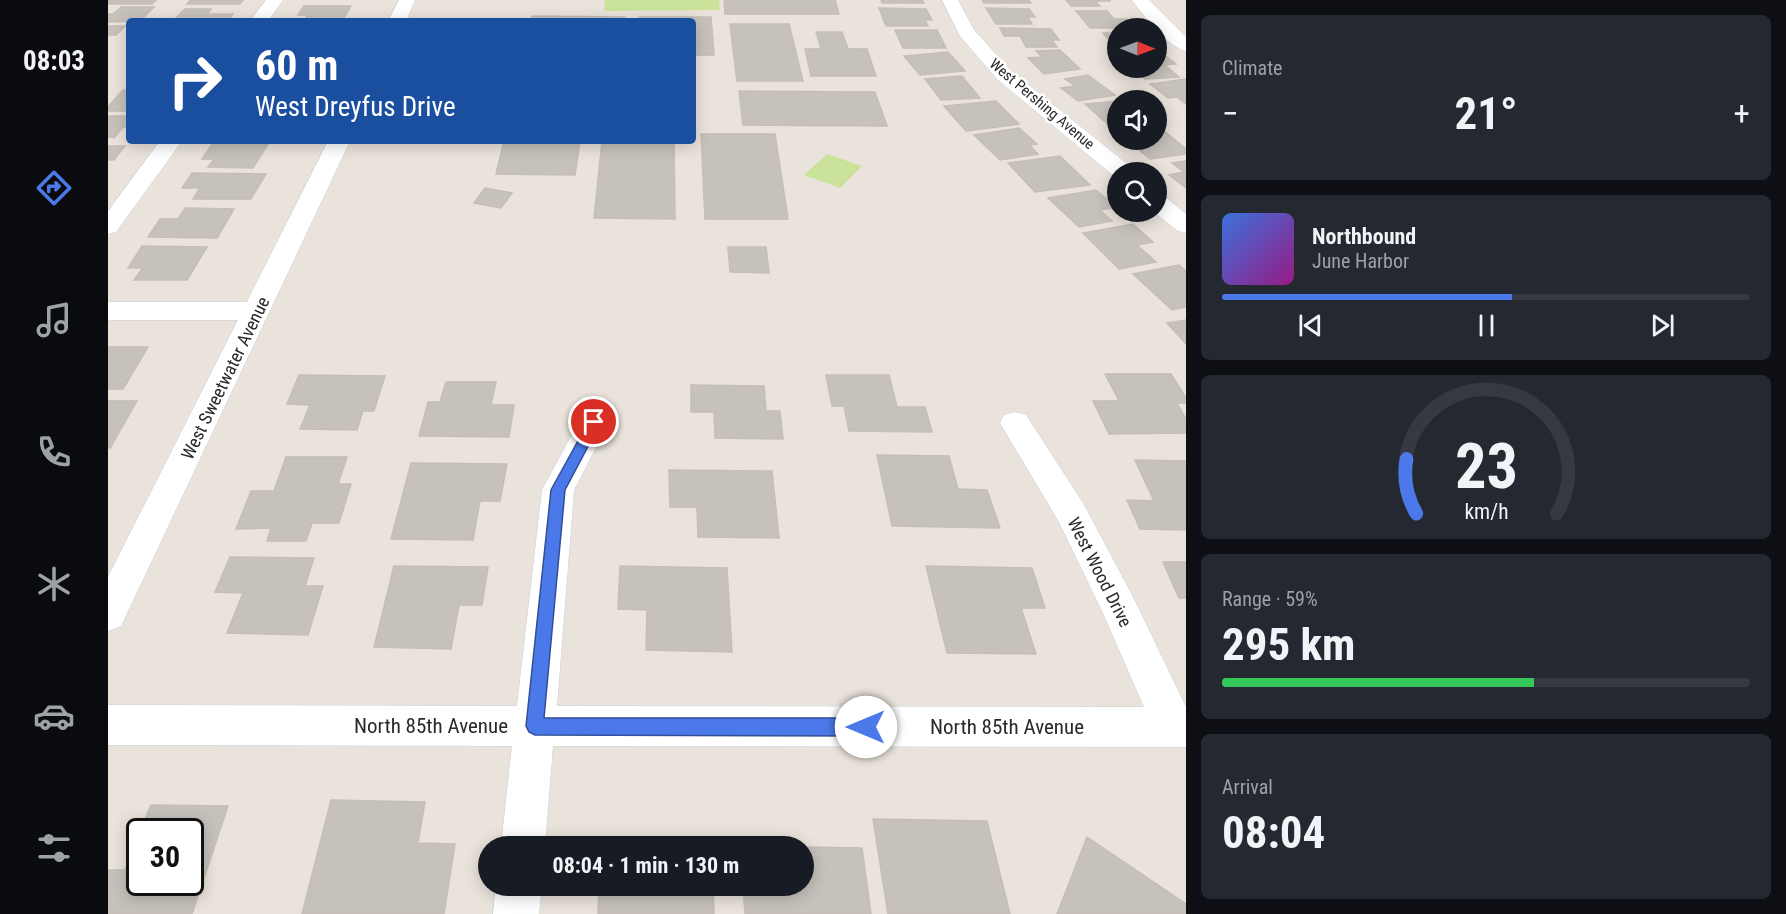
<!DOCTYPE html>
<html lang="en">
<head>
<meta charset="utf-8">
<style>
	:root { --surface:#171b24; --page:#242831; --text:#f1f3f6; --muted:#9ea1a6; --line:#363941; --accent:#4b79e9 }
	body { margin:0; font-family:"Roboto Condensed",sans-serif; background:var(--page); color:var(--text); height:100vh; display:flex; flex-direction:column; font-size:22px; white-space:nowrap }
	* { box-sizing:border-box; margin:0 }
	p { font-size:20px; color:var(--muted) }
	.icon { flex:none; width:33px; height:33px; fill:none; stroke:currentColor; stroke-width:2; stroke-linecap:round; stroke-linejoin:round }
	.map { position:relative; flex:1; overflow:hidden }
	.panel { display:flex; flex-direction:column; gap:15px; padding:15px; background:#0d0f14; width:600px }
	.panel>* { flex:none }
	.hud { position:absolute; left:18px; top:18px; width:570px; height:126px; border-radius:6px; box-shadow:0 3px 15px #0003; background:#1a4fa0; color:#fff; overflow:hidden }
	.needle { width:39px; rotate:91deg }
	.fabs { position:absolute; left:999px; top:18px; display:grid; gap:12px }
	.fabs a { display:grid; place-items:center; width:60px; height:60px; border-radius:50%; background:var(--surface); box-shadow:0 3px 15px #0003; font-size:30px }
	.speed { position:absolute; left:18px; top:818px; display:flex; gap:12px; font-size:30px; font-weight:700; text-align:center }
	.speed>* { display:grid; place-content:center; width:78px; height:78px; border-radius:50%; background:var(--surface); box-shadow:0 3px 15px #0003; line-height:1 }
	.speed .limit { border:3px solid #111; border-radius:9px; background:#fff; color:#111 }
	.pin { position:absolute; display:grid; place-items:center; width:51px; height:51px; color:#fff; margin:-26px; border:3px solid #fff; border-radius:50%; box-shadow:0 2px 6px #0007 }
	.me { position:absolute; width:66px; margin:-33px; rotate:270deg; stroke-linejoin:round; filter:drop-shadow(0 0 4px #0008) }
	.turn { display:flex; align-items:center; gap:21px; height:126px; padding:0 30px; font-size:27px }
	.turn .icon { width:78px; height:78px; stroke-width:2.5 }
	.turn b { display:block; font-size:42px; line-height:51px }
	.big { font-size:45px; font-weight:700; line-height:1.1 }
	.panel .widget { flex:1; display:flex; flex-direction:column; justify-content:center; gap:9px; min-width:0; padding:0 21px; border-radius:9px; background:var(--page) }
	.panel .dial { align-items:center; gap:0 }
	.dial svg { height:156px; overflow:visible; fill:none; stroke:var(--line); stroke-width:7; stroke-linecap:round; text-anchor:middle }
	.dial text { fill:var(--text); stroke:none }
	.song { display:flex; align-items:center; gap:18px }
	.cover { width:72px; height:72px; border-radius:9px; background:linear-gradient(135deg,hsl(220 70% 55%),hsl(310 70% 35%)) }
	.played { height:6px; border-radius:3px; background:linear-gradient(90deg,var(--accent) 55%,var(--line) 55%) }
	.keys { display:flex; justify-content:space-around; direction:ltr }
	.heat { display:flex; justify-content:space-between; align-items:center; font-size:33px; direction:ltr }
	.charge { height:9px; border-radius:4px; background:linear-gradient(90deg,#34c759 59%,var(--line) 0) }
	.trip { position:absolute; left:370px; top:836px; width:336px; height:60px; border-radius:30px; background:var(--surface); box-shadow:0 3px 15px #0003; font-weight:700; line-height:60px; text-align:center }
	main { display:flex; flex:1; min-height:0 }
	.dock { display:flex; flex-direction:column; width:108px; justify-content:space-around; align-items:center; background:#090b0e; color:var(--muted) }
	.dock .icon { width:42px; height:42px }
	.dock .selected { color:var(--accent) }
	.dock b { font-size:27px; color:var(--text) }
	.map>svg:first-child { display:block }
	.pitch { fill:#cbe29a }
	.building { fill:#c6c1bb; stroke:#c5beb6; stroke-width:1.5 }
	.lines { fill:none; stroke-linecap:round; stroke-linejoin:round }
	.minor-casing { stroke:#cbcfda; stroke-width:1 }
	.minor { fill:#fff; fill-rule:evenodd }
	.route { fill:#4b79e9; stroke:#314f97; stroke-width:1.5 }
	.labels { text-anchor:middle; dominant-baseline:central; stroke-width:5; stroke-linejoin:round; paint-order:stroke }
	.far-street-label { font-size:15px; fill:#292929; stroke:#fff }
	.street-label { font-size:18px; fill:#292929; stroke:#fff }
	.near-street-label { font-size:21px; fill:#292929; stroke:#fff }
</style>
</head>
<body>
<main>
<nav class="dock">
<b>08:03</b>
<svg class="icon selected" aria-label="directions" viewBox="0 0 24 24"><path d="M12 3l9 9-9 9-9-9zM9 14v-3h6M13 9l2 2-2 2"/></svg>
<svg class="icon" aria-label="music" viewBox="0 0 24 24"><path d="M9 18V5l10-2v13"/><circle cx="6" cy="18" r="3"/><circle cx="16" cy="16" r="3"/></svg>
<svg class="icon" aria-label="phone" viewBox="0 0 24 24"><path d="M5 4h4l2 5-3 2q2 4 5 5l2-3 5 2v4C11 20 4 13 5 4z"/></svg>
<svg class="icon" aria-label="climate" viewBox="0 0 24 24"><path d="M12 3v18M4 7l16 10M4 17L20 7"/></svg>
<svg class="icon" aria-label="car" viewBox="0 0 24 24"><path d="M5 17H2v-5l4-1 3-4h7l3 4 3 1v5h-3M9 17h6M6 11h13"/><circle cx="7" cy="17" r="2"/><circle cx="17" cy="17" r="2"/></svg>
<svg class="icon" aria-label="filters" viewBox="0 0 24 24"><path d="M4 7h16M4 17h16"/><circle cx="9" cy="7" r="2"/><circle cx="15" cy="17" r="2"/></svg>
</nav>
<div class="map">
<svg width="1078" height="914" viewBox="0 0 1078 914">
	<rect width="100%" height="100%" fill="#eae3dc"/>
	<path class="pitch" d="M 497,0 L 611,0 L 612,10 L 496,11 Z
		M 719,154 L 754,166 L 732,188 L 696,175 Z"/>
	<path class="building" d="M 0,0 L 48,0 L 44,4 L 0,4 Z
		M 82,0 L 135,0 L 132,4 L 79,4 Z
		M 616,0 L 727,0 L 731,14 L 617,14 Z
		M 773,0 L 814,0 L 816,3 L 774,3 Z
		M 874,0 L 920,0 L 923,3 L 876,3 Z
		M 958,0 L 1002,0 L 1002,1 L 987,1 L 992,6 L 963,6 Z
		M 196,6 L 243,6 L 234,21 L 196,21 L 200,15 L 190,15 Z
		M 13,7 L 46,7 L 32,21 L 0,22 L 0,14 L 5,14 Z
		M 771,8 L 818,9 L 824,20 L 817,20 L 820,26 L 778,26 Z
		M 878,8 L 921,9 L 927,17 L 920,17 L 924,24 L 888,24 Z
		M 77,9 L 103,9 L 99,14 L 125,14 L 119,21 L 65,21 Z
		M 968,11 L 999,11 L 1006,19 L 1020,19 L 1027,28 L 982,28 Z
		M 424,16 L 517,17 L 517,21 L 423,21 Z
		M 531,17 L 603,17 L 606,55 L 585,55 L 585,21 L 531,21 Z
		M 622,24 L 681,24 L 695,81 L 629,81 Z
		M 0,26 L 17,26 L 8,35 L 0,35 Z
		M 892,28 L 943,29 L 951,40 L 944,40 L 949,47 L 918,47 L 912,36 L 896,36 Z
		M 787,30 L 829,30 L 838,48 L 795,48 Z
		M 708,32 L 734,32 L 740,49 L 759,49 L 768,76 L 703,76 L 697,49 L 713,49 Z
		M 995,33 L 1010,33 L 1010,51 Z
		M 952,50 L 972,69 L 936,74 L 920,58 L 934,57 L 928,51 Z
		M 840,52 L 857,71 L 812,75 L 796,56 Z
		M 1048,54 L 1055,54 L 1068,64 L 1057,65 L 1071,77 L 1037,79 L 1025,69 L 1015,68 L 1048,68 Z
		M 980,75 L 1007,95 L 970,101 L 953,88 L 967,86 L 957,79 Z
		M 854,76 L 872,98 L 833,100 L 817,79 Z
		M 1078,79 L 1078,104 L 1069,97 L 1060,98 L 1042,84 Z
		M 15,90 L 21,90 L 21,111 L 0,111 L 0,107 Z
		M 631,91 L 767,92 L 779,126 L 635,125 Z
		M 888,101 L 911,124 L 858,131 L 836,106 Z
		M 1010,101 L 1010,127 L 1004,128 L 977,104 Z
		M 0,116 L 21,116 L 21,127 L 15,127 L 6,138 L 0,137 Z
		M 911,128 L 929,144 L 921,145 L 930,154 L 892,160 L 866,135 Z
		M 1054,129 L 1078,149 L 1078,154 L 1042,159 L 1024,144 L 1038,142 L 1035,140 L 1048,140 L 1048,130 Z
		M 593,134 L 667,134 L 680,219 L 597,219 Z
		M 396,141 L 472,141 L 467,175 L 388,174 Z
		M 494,141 L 566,141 L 567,219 L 486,218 Z
		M 105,143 L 160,144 L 145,168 L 100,167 L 106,159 L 94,159 Z
		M 0,146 L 17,146 L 6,160 L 0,160 Z
		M 952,156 L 982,185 L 927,192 L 900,163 Z
		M 1078,161 L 1078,188 L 1061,175 L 1076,172 L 1064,163 Z
		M 84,173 L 158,174 L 143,199 L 85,199 L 92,188 L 74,188 Z
		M 377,188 L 404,193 L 393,208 L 366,203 Z
		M 988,190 L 1008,207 L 992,210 L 1004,221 L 971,227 L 940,198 Z
		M 77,208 L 126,209 L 109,238 L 40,237 L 52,219 L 70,219 Z
		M 1025,224 L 1045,242 L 1029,245 L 1048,262 L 1011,269 L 975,233 Z
		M 34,246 L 99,247 L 79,280 L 26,280 L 35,268 L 20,268 Z
		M 620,247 L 658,247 L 661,273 L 622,272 Z
		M 1071,265 L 1078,271 L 1078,307 L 1064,310 L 1025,274 Z
		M 1078,320 L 1078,344 L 1059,323 Z
		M 0,347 L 40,347 L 15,389 L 0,389 Z
		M 997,374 L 1063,374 L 1078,398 L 1078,403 L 1069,403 L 1078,419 L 1078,433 L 1001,434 L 985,401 L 1011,401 Z
		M 191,375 L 277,376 L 266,411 L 255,411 L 249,430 L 192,429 L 202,405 L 179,404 Z
		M 718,375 L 781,375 L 789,407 L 817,407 L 824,432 L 741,431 L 736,406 L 724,406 Z
		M 338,382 L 388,382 L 383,405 L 406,405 L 401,437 L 311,436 L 320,402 L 332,402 Z
		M 583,385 L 656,386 L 658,411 L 672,411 L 675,439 L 607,438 L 606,412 L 583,412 Z
		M 0,401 L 29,401 L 2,448 L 0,448 Z
		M 769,455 L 841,456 L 850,489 L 879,490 L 892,528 L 784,526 Z
		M 178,457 L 239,457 L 230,484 L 243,484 L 231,523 L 204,523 L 198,541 L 159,541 L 163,528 L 128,529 L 143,491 L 166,491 Z
		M 1027,460 L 1078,461 L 1078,530 L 1032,529 L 1019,500 L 1046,501 Z
		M 303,463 L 399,464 L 392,501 L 372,501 L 365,540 L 283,539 Z
		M 561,470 L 664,471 L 671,538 L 590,537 L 589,507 L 562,507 Z
		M 122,557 L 206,558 L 197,586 L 215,586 L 200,635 L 119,633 L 135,593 L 107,592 Z
		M 1055,562 L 1078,562 L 1078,598 L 1071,598 Z
		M 286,566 L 380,567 L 374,605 L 351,605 L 343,649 L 266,647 Z
		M 512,566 L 619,568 L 624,652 L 538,650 L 539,610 L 510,609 Z
		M 818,566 L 924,568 L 937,608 L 913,608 L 928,654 L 839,653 Z
		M 223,800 L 317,802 L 310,843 L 347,844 L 336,914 L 194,914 Z
		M 43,805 L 120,806 L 84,914 L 0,914 L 0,870 L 17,870 L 32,833 L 32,882 L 82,882 L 82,831 L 32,831 Z
		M 765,819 L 879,821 L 902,914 L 780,914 Z
		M 979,837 L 1078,904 L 1078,914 L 949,914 Z
		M 494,840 L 604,842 L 604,846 L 493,846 Z
		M 696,847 L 754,848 L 763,914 L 637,914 L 635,885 L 696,885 Z
		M 491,885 L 605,885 L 606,914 L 490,914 Z"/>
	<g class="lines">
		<defs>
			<path id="minor" d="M 158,0 L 175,0 L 160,21 L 142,21 Z
				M 291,0 L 307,0 L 298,21 L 280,21 Z
				M 834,0 L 850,0 L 866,30 L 903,71 L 1023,167 L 1026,172 L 1010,172 L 1010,177 L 1007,177 L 889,79 L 852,36 Z
				M 1024,0 L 1041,0 L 1078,37 L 1078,51 C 1060,47 1035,15 1024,0 Z
				M 52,141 L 74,141 L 8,232 L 0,234 L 0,211 Z
				M 220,141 L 242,141 L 13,626 L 0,631 L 0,577 L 130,320 L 0,320 L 0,302 L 139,302 Z
				M 1048,194 L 1056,196 L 1078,214 L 1078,233 L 1070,231 L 1046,212 Z
				M 486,411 L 497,414 L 501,422 L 466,490 L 449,706 L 1036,707 L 995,613 L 951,522 L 892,423 L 896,415 L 907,412 L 918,415 L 975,503 L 1024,595 L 1078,707 L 1078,747 L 445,746 L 437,846 L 393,846 L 404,746 L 0,745 L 0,705 L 409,706 L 434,490 L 475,414 Z
				M 388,885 L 434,885 L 431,914 L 385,914 Z"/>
		</defs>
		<use href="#minor" class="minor-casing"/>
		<use href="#minor" class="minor"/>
	</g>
	<path class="route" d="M 486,417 L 493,422 L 457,490 L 436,718 L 758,718 L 764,721 L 766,727 L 764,733 L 758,736 L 427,735 L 421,732 L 418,726 L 443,490 L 482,419 Z"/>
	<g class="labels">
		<g class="far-street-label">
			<text transform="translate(934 104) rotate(40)">West Pershing Avenue</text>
		</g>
		<g class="street-label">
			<text transform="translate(117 378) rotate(-64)">West Sweetwater Avenue</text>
			<text transform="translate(992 572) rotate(63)">West Wood Drive</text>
		</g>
		<g class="near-street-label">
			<text x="323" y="726">North 85th Avenue</text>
			<text x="899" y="727">North 85th Avenue</text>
		</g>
	</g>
</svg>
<div class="fabs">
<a><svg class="needle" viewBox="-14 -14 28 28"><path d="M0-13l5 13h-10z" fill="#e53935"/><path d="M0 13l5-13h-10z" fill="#9ea1a6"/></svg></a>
<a><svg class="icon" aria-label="sound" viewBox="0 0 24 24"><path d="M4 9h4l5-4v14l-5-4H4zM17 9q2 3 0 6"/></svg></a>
<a><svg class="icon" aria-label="search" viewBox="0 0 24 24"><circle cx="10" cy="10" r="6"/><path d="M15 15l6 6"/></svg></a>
</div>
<div class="speed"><div class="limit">30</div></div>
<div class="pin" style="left:486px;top:422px;background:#d93025"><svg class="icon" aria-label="arrive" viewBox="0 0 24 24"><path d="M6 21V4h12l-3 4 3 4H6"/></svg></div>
<svg class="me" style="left:758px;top:727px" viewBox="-20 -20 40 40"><circle r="19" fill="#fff"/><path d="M0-13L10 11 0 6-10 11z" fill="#4b79e9"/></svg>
<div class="trip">08:04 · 1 min · 130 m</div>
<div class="hud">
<div class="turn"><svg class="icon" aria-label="right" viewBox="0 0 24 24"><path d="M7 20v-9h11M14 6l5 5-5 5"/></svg><div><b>60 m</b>West Dreyfus Drive</div></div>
</div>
</div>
<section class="panel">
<div class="widget"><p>Climate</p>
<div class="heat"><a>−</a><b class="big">21°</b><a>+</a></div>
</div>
<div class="widget">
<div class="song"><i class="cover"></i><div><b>Northbound</b><p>June Harbor</p></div></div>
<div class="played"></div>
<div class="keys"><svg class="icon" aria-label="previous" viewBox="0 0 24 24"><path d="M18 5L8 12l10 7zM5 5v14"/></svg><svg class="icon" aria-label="pause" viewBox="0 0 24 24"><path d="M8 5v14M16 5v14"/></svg><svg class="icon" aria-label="next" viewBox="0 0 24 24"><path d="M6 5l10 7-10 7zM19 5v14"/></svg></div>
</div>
<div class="widget dial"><svg viewBox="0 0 100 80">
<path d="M14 69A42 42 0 1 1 86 69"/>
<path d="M14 69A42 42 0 0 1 9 41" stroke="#4b79e9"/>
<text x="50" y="56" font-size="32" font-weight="700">23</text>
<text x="50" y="72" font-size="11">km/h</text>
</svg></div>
<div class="widget"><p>Range · 59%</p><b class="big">295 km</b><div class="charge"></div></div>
<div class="widget"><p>Arrival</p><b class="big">08:04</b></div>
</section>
</main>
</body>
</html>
